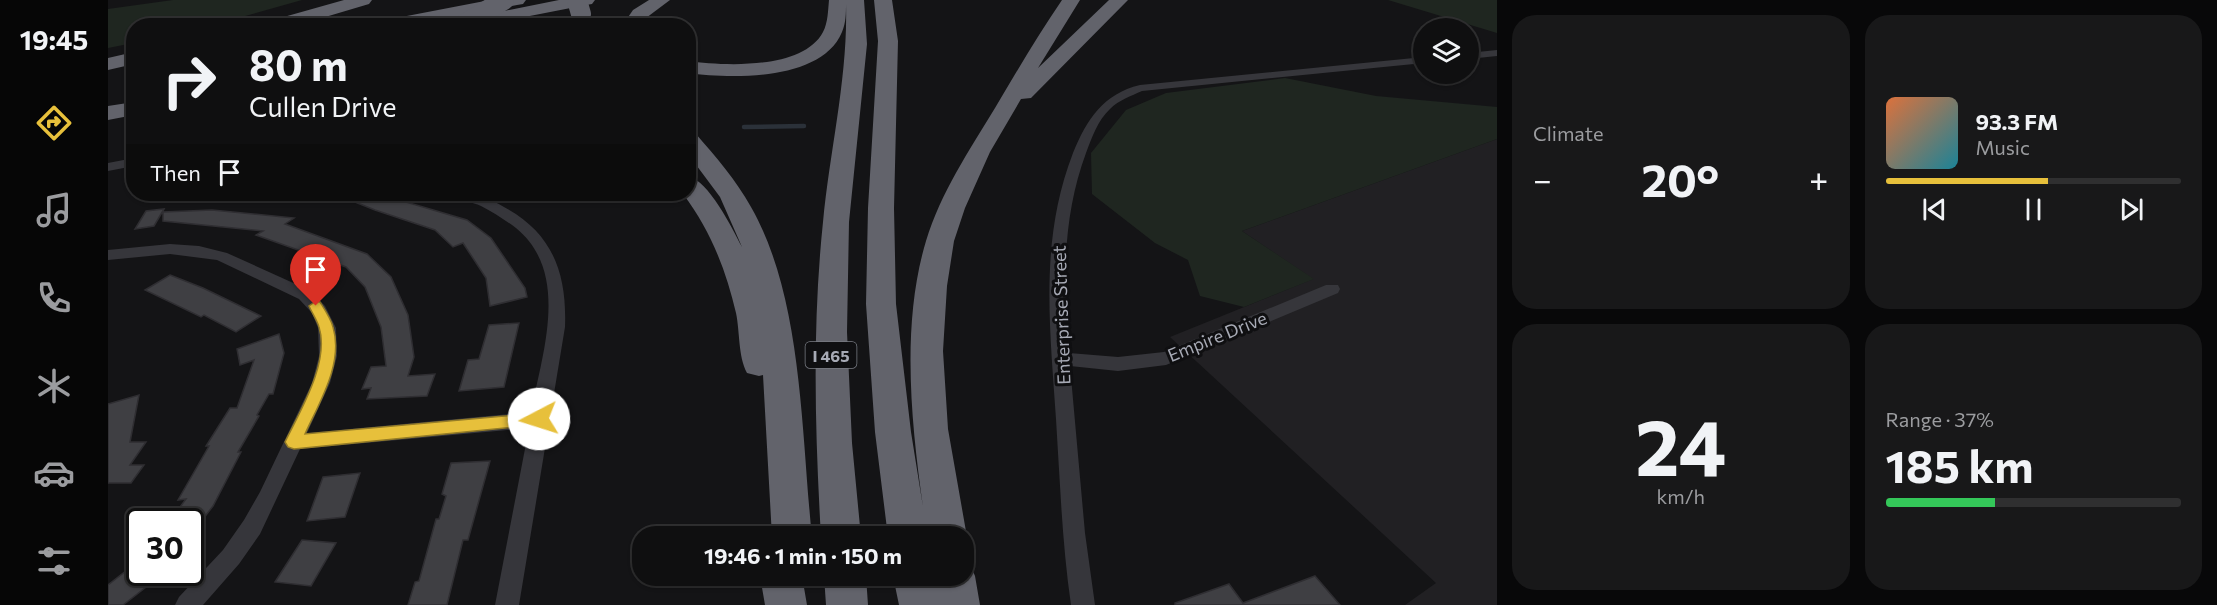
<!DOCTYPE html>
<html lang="en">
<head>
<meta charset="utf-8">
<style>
	:root { --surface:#0f0f10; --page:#181819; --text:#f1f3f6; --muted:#9b9c9f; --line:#2f2f30; --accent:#e7c03b }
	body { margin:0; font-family:Commissioner,sans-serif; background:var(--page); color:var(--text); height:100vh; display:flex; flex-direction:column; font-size:22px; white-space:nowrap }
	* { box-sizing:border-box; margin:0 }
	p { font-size:20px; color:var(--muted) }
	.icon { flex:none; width:33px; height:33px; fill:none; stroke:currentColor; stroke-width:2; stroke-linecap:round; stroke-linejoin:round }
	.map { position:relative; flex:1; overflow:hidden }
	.side { display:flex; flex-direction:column; gap:15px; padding:15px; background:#080809; width:720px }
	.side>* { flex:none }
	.guide { position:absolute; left:18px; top:18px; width:570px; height:183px; border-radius:24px; box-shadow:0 2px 4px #0004,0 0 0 2px var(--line); background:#0f0f10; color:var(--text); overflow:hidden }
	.fabs { position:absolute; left:1305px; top:18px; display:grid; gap:12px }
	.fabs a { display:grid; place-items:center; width:66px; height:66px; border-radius:50%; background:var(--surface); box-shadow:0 2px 4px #0004,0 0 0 2px var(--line); font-size:30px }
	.speed { position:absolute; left:18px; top:508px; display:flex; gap:12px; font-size:30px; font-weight:700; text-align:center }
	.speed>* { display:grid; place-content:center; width:78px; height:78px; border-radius:50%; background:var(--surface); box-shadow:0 2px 4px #0004,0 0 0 2px var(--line); line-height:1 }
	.speed .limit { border:3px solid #111; border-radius:9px; background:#fff; color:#111 }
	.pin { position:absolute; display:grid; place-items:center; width:51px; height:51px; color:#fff; margin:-62px -26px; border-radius:50% 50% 50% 0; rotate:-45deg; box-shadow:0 0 6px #0007 }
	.pin .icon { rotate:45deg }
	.me { position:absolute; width:66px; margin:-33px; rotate:265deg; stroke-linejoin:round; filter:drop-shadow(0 0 4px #0008) }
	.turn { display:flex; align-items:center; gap:21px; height:126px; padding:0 24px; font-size:27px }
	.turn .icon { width:78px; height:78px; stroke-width:2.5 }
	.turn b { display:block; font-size:42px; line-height:51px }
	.then { display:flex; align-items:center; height:57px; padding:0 24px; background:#0003; gap:12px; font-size:22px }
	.big { font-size:45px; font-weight:700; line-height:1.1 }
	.side .card { flex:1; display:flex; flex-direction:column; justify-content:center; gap:9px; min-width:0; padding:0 21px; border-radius:24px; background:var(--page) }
	.side .dial { align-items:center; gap:0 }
	.dial b { font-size:78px; line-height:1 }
	.song { display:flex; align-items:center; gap:18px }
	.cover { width:72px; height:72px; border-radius:9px; background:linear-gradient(135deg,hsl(20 70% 55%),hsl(190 70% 35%)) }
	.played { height:6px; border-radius:3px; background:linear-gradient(90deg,var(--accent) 55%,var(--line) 55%) }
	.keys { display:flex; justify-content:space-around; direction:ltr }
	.heat { display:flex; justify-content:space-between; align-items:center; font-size:33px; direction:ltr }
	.charge { height:9px; border-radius:4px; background:linear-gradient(90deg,#34c759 37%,var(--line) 0) }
	.side .tiles { flex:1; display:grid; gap:15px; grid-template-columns:repeat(2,1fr) }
	.trip { position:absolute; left:524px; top:526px; width:342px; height:60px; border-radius:24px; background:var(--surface); box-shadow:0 2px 4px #0004,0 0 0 2px var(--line); font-weight:700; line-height:60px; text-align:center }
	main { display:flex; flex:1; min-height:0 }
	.menu { display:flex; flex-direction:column; width:108px; justify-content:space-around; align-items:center; background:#060606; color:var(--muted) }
	.menu .icon { width:42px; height:42px }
	.menu .active { color:var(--accent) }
	.menu b { font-size:27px; color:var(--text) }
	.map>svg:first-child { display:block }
	.built { fill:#212023 }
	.green { fill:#1f2620 }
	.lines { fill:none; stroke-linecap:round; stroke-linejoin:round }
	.stream { stroke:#2b3139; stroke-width:4.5 }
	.building { fill:#3f3f43; stroke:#2f2e32; stroke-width:1.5 }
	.street { fill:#36363b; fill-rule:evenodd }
	.highway { fill:#62636b; fill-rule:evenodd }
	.highway-bridge { stroke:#62636b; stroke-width:20 }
	.route { fill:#e7c03b; stroke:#967d26; stroke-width:1.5 }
	.labels { text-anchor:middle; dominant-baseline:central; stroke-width:6; stroke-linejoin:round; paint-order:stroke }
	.shield { fill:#0f0f11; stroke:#797c84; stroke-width:1.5 }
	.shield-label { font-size:16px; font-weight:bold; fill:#a7aab5 }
	.street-label { font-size:18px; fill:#a7aab5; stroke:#0f0f11 }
</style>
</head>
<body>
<main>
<nav class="menu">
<b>19:45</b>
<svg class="icon active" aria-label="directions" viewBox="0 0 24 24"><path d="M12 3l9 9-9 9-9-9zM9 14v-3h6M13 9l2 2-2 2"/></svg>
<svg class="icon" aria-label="music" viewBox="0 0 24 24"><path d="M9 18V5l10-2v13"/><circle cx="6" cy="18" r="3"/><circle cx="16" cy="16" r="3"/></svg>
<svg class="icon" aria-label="phone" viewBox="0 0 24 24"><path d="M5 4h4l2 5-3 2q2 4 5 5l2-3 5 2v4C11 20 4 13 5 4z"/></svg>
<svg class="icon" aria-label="climate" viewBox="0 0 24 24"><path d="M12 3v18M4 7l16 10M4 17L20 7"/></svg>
<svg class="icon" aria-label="car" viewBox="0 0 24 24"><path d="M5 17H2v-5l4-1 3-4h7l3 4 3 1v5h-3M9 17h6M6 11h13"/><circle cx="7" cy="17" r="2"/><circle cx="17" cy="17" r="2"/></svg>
<svg class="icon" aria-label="filters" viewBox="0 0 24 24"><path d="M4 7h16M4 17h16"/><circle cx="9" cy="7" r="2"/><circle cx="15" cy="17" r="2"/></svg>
</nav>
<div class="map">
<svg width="1389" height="605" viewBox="0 0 1389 605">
	<rect width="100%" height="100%" fill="#141416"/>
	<path class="built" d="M 1389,139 L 1389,605 L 1297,605 L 1328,583 L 1062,337 L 1205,279 L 1134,231 Z"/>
	<path class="green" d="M 65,0 L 194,0 L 105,25 L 26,26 L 25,43 L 0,48 L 0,9 Z
		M 1280,0 L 1389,0 L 1389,33 Z
		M 1177,78 L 1268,96 L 1389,107 L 1389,139 L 1134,231 L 1206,279 L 1136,307 L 1092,296 L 1080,260 L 1047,243 L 984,194 L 983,153 L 1018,110 L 1058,93 Z"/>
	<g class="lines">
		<path class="stream" d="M 636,127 L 696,126"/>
	</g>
	<path class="building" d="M 227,194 L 271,194 L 359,220 L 383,238 L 417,288 L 419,297 L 382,306 L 378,278 L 355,243 L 345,247 L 327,230 L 267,210 Z
		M 56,209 L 46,226 L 27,229 L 38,211 Z
		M 104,210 L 186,218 L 177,224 L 259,254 L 283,277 L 300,315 L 306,357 L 300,376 L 327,374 L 319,396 L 259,399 L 263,388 L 254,389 L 263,367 L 278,366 L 273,327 L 257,287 L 238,267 L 148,235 L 155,231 L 55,221 L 55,212 Z
		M 62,275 L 95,288 L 153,316 L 128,332 L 96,315 L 93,317 L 37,290 Z
		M 411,323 L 396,387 L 351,391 L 360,360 L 371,359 L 381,325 Z
		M 171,334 L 176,353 L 165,394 L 161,394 L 149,415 L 151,416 L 130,452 L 133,452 L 105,506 L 82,536 L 82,522 L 61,522 L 78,499 L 70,500 L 101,446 L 98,446 L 122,408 L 129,408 L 146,360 L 132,365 L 129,349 Z
		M 31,395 L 22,442 L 38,442 L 22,465 L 36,465 L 23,483 L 0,483 L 0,404 Z
		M 382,461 L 360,540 L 355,540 L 339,605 L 300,605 L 307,582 L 311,581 L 328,519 L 331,519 L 338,496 L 334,494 L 343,463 Z
		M 252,473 L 237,517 L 199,521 L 215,477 Z
		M 194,540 L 228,543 L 203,586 L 167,582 Z
		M 23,567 L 42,584 L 15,605 L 0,605 L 0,585 Z
		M 1207,576 L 1232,605 L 1067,605 L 1067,603 L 1121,584 L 1135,603 Z"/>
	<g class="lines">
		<path class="street" d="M 1389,50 L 1389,56 L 1360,59 L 1360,53 Z
			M 1316,57 L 1316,63 L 1034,91 C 1023,96 1011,100 1002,109 C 990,120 984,137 978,153 C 954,218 955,284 961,353 L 1010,357 L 1056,352 L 1218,285 L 1230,285 L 1232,289 L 1230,293 L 1058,365 L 1010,371 L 962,366 L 977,533 L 987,605 L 963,605 C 954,543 952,481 948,419 C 942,327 931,241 965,153 C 979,119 995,94 1032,85 Z
			M 26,158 L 26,166 L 0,171 L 0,163 Z
			M 348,194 C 366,192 380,198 396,207 C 445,233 459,274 457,327 L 411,605 L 387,605 L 421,428 L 192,449 L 152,534 L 131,564 L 95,605 L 67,605 L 71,597 L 115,550 L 136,520 L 152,492 L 204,383 L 211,356 L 210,328 L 204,313 L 191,299 L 109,260 L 62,254 L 0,260 L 0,250 L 62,244 L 91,246 L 119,253 L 203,291 L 217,306 L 228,328 L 229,356 L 222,383 L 199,433 L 423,412 C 434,354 463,273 408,228 C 397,220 385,212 373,206 C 364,202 354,201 348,194 Z"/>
		<path class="highway" d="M 236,0 L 264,0 L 261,4 L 187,26 L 156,26 L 158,22 Z
			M 382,0 L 418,0 L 415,4 L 409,5 L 308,26 L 269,26 L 271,22 L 278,20 Z
			M 451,0 L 487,0 L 484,4 L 478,5 L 386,23 L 380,22 L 377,18 L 380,14 L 386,13 Z
			M 541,0 L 562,0 L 538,18 L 533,26 L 514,26 L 525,10 Z
			M 721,0 L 756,0 L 759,44 L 741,222 L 739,332 L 744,443 L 753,537 L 713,537 C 707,432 704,327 715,222 C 722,149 740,77 738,4 C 738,13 738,23 734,32 C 714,81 624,79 580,73 L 580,61 C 617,66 695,70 715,32 C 720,23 720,10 721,0 Z
			M 766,0 L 784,0 L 790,41 L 786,208 L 788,304 L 803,432 L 815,507 C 803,422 793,324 818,241 C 833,192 861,151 887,108 C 909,71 930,35 954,0 L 972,0 L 930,68 L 1001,0 L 1020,0 L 923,98 L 913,99 L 882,152 L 857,208 L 846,241 L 839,286 L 835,351 L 840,429 L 859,537 L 855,546 L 855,537 L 780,537 L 767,432 L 758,304 L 760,208 L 770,41 Z
			M 26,52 L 26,64 L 0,70 L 0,58 Z
			M 26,102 L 26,115 L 0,120 L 0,106 Z
			M 580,132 L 588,134 C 608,157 628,180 643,207 C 695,298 693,433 704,537 L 664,537 L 655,375 L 651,376 L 639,373 C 630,356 632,332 628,313 C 618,270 602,229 575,194 L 580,194 L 580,176 C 601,181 624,228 634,247 L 612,197 L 580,154 Z
			M 855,560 L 861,562 L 867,576 L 872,605 L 791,605 L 785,576 L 855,576 Z
			M 652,576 L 694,576 L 699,605 L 657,605 Z
			M 716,576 L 758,576 L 760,605 L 718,605 Z"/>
		<path class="highway-bridge" d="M 469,0 L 473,14
			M 353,26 L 396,0"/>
	</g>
	<path class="route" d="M 208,301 L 212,302 C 217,310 223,319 225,327 C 236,363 211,403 197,434 L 431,413 L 437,415 L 439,419 L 437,424 L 186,449 L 180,447 L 177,442 C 192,411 222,362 211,327 C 209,320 204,313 201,306 Z"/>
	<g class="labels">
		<rect class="shield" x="697.5" y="342" width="51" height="26" rx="4.5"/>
		<g class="shield-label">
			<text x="723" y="355">I 465</text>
		</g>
		<g class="street-label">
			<text transform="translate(953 315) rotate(-92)">Enterprise Street</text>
			<text transform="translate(1109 336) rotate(-22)">Empire Drive</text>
		</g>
	</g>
</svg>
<div class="fabs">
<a><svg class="icon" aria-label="layers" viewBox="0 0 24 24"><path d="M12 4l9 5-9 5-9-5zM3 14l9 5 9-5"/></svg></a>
</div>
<div class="speed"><div class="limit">30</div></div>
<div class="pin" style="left:208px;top:306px;background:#d93025"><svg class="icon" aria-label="arrive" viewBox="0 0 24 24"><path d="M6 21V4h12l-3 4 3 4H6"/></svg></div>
<svg class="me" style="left:431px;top:419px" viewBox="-20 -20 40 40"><circle r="19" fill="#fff"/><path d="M0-13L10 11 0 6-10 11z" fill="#e7c03b"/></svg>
<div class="trip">19:46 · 1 min · 150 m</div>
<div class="guide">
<div class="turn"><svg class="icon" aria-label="right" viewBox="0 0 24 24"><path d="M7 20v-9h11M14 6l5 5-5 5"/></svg><div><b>80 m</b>Cullen Drive</div></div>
<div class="then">Then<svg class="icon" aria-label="arrive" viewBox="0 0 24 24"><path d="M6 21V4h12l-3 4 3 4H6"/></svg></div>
</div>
</div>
<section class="side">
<div class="tiles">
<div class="card"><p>Climate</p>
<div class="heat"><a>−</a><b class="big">20°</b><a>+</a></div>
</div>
<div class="card">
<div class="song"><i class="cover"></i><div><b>93.3 FM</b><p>Music</p></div></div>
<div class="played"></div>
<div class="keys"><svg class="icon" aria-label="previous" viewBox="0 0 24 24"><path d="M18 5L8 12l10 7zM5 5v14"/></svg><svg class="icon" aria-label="pause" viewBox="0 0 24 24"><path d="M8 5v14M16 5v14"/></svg><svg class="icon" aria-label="next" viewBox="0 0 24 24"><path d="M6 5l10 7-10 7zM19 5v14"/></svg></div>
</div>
<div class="card dial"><b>24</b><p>km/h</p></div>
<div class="card"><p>Range · 37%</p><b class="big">185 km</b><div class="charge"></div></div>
</div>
</section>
</main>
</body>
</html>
